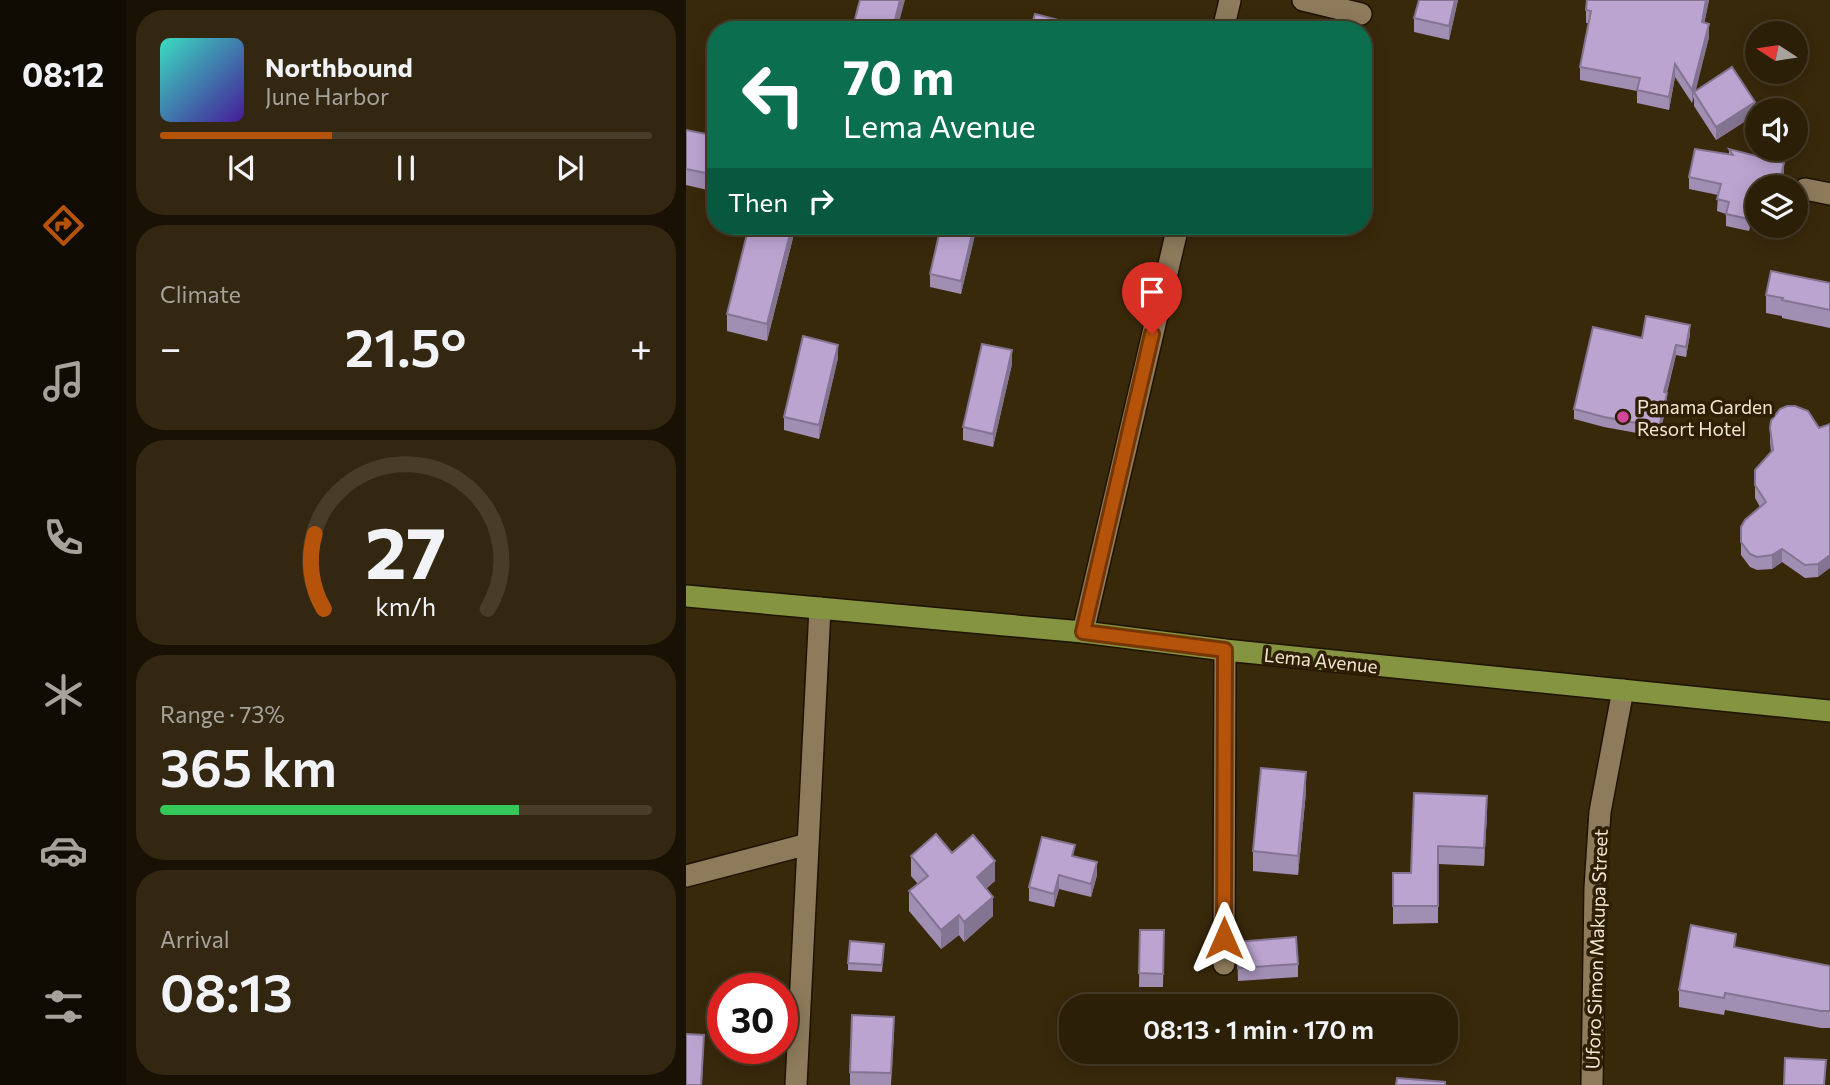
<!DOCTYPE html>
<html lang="en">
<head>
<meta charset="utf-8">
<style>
	:root { --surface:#2b1f08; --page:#332712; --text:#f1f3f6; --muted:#a6a29c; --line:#473d29; --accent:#b45309 }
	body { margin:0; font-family:Commissioner,sans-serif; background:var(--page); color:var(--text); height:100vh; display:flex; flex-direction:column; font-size:26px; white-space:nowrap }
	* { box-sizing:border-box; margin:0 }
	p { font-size:23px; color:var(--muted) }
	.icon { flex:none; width:38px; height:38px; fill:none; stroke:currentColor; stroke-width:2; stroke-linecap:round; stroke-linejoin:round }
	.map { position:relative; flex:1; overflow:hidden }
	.panel { display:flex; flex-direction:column; gap:10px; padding:10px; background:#181104; width:560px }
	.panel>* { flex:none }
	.banner { position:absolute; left:21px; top:21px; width:665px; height:214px; border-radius:28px; box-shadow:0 4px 18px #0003,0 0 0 2px var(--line); background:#0b6e4f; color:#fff; overflow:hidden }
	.needle { width:46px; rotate:282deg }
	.fabs { position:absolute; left:1059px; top:21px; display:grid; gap:14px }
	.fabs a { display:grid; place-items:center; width:63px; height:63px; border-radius:50%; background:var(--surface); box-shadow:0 4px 18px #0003,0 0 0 2px var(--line); font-size:35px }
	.speed { position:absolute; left:21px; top:973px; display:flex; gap:14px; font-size:35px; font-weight:700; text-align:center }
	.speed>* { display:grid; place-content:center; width:91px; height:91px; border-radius:50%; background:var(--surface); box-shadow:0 4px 18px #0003,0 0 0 2px var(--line); line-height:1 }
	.speed .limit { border:10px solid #d22; background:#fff; color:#111 }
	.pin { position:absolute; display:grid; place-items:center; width:60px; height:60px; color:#fff; margin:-72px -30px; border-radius:50% 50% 50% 0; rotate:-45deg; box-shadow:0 0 7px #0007 }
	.pin .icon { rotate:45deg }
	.me { position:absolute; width:77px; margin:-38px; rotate:0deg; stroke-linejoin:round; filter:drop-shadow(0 0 5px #0008) }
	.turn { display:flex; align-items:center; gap:24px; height:147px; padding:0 21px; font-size:32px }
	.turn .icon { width:91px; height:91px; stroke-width:2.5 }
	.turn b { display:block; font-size:49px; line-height:60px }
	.then { display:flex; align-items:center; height:66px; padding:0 21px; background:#0003; gap:14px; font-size:26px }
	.big { font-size:52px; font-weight:600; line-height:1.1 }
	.panel .tile { flex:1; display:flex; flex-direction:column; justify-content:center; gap:10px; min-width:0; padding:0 24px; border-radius:28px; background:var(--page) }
	.panel .dial { align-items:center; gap:0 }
	.dial svg { height:182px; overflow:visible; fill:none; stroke:var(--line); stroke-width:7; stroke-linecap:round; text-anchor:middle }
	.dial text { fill:var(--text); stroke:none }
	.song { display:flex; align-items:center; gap:21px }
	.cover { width:84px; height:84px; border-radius:10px; background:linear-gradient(135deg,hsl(170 70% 55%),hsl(260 70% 35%)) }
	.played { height:7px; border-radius:4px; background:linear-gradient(90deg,var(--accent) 35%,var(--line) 35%) }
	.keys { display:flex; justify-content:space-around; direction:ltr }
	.heat { display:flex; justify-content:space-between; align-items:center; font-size:38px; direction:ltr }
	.charge { height:10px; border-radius:5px; background:linear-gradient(90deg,#34c759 73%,var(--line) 0) }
	.trip { position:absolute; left:373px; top:994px; width:399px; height:70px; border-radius:28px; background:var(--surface); box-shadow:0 4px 18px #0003,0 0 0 2px var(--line); font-weight:600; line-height:70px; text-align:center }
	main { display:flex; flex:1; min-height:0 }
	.dock { display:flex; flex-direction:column; width:126px; justify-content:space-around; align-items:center; background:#110c03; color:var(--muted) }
	.dock .icon { width:49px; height:49px }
	.dock .current { color:var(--accent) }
	.dock b { font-size:32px; color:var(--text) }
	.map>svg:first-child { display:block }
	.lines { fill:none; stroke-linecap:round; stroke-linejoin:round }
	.minor-casing { stroke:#1e1200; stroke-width:24 }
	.major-casing { stroke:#1e1200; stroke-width:24 }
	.minor { stroke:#8e7b5c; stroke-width:21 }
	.major { stroke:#859440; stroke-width:21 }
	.wall { fill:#a18eb3 }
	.shaded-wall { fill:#837492 }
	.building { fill:#bba5d0; stroke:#837492; stroke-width:2 }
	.route-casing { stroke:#753606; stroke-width:18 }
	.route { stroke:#b45309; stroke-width:12 }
	.hotel-dot { fill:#d1479c; stroke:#2f1f02; stroke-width:2.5 }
	.labels { text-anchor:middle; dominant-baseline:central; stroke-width:7; stroke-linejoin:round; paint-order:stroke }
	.poi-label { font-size:19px; fill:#f0e5d5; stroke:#2f1f02; text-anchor:start }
	.street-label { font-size:19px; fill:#f0e5d5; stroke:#2f1f02 }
</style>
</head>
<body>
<main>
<nav class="dock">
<b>08:12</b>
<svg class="icon current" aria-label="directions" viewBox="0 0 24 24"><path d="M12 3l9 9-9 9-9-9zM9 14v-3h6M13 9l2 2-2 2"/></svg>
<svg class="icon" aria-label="music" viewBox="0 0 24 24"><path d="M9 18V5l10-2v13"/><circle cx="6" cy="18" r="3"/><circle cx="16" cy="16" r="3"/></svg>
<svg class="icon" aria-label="phone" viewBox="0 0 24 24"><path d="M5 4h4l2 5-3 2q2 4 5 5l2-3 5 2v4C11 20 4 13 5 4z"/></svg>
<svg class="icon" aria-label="climate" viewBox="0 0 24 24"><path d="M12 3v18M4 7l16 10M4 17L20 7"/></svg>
<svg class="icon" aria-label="car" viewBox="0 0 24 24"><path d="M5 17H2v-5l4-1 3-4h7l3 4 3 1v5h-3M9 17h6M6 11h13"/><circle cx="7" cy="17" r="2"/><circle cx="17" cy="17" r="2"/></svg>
<svg class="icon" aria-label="filters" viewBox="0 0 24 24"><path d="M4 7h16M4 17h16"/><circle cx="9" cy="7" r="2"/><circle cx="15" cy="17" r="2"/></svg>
</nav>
<section class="panel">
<div class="tile">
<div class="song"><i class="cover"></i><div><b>Northbound</b><p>June Harbor</p></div></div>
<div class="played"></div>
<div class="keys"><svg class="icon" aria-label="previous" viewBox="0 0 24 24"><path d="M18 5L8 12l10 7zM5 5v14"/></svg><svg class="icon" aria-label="pause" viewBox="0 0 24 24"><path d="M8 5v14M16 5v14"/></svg><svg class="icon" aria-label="next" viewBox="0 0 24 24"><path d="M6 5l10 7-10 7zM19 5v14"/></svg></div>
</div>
<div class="tile"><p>Climate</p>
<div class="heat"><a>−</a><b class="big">21.5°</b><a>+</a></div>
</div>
<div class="tile dial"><svg viewBox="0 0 100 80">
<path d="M14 69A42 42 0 1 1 86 69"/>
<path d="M14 69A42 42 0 0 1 10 36" stroke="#b45309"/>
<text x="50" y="56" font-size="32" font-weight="700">27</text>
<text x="50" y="72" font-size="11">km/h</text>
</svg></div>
<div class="tile"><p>Range · 73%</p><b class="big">365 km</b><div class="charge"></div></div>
<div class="tile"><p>Arrival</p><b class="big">08:13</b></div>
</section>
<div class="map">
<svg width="1144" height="1085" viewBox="0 0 1144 1085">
	<rect width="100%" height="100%" fill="#39290b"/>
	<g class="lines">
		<defs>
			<path id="minor" d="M 617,0 L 675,14
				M 537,30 L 544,0
				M 1119,189 L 1144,194
				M 397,632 L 492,226
				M 0,876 L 122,844
				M 538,964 L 539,650
				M 110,1085 L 134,608
				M 906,1085 L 909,888 L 914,812 L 937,690"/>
			<path id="major" d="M 0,596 L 397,632 L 539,650 L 1144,711"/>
		</defs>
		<use href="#minor" class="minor-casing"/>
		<use href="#major" class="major-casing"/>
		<use href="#minor" class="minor"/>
		<use href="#major" class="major"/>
	</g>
	<path class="wall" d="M 733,0 L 772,0 L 763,40 L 728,32 L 728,18 Z
		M 901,0 L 1023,0 L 1018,23 L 1023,37 L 1009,91 L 1069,115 L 1030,140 L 1008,106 L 1008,97 L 1006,103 L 989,77 L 983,110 L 951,103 L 951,91 L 894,80 L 894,67 L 903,23 L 900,23 L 900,10 Z
		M 0,130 L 30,136 L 30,192 L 0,185 Z
		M 1043,149 L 1098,175 L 1095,187 L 1071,187 L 1071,220 L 1066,219 L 1063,231 L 1040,226 L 1040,214 L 1031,211 L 1032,195 L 1003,189 L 1003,177 L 1043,154 Z
		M 110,226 L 81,341 L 41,331 L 41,314 Z
		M 255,226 L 291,226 L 275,294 L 244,287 L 244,274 Z
		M 1144,283 L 1144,328 L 1096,318 L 1096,316 L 1080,313 L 1080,295 Z
		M 1004,334 L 1000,357 L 990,355 L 981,393 L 981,403 L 973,437 L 918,427 L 888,419 L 888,409 L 956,338 Z
		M 152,358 L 133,439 L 98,430 L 98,417 Z
		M 326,364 L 307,447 L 277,440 L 277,427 Z
		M 1084,428 L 1133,428 L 1132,577 L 1119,578 L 1096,562 L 1086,569 L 1071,570 L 1064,567 L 1055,555 L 1055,527 L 1074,507 L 1069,498 L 1069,470 L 1085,452 L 1084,442 Z
		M 620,792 L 612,875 L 567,871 L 567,851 Z
		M 728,793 L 801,813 L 798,866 L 752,864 L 752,923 L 707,924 L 707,873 L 725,873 Z
		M 266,853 L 309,881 L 300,888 L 307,916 L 278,942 L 273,935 L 255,949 L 223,911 L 223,891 L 232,884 L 225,876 L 225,856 Z
		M 389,856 L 411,875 L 405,897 L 373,889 L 368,907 L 343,901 L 343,887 Z
		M 454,930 L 478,930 L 477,987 L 453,987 Z
		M 551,942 L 612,964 L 612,977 L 552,981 Z
		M 1050,948 L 1144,966 L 1144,1028 L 1135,1028 L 1039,1010 L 1038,1015 L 993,1007 L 993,990 Z
		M 198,950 L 196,972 L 162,970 L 162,963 Z
		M 208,1030 L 205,1085 L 164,1085 L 164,1072 Z"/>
	<path class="shaded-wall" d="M 214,0 L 219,0 L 211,30 L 207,30 Z
		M 769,0 L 772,0 L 763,40 L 763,26 Z
		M 1020,0 L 1023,0 L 1016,35 L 1016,22 Z
		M 1023,24 L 1023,37 L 1009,94 L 1008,92 L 1006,103 L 1006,90 Z
		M 989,64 L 989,77 L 983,110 L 983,97 Z
		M 1069,102 L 1069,115 L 1030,140 L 1030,127 Z
		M 1098,163 L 1098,175 L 1095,187 L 1092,187 Z
		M 1066,207 L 1066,219 L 1063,231 L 1063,219 Z
		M 106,226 L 110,226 L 81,341 L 81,324 Z
		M 288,226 L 291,226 L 275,294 L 275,281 Z
		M 1004,325 L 1004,334 L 1000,357 L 1000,347 Z
		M 152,345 L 152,358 L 133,439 L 133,425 Z
		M 990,345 L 990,355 L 978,402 L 978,392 Z
		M 326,350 L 326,364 L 307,447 L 307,434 Z
		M 981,393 L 981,403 L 973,437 L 973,427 Z
		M 1096,549 L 1096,562 L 1086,569 L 1086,555 Z
		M 1144,555 L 1144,568 L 1132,577 L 1132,564 Z
		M 620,772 L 620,792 L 612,875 L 612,856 Z
		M 801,796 L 801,813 L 798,866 L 798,848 Z
		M 309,861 L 309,881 L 291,897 L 291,877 Z
		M 411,862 L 411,875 L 405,897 L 405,884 Z
		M 373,875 L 373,889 L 368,907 L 368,894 Z
		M 307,897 L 307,916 L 278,942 L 278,922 Z
		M 273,915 L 273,935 L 255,949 L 255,930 Z
		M 18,1035 L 16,1085 L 15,1085 Z"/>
	<path class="building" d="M 174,0 L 214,0 L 207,28 L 213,30 L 166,30 Z
		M 733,0 L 769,0 L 763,26 L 728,18 Z
		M 901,0 L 1020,0 L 1016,22 L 1023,24 L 1006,90 L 989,64 L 983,97 L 951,90 L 954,78 L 894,67 L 905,11 L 900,10 Z
		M 349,14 L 407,29 L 409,24 L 432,30 L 344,30 Z
		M 1046,67 L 1069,102 L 1030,127 L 1008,92 Z
		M 0,130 L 30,136 L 30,175 L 0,169 Z
		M 1009,149 L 1047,155 L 1043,149 L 1098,163 L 1092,187 L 1071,187 L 1071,208 L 1066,207 L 1063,219 L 1040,214 L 1043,202 L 1031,199 L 1035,184 L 1003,177 Z
		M 63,226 L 106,226 L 81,324 L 41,314 Z
		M 255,226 L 288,226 L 275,281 L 244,274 Z
		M 1085,271 L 1144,283 L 1144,310 L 1096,300 L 1097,298 L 1080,295 Z
		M 960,316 L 1004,325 L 1000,347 L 990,345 L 978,392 L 981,393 L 973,427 L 918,417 L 888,409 L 907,327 L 956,338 Z
		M 117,336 L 152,345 L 133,425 L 98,417 Z
		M 296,344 L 326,350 L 307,434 L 277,427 Z
		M 1101,406 L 1109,406 L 1122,411 L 1133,428 L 1144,424 L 1144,555 L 1132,564 L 1119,565 L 1096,549 L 1086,555 L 1071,557 L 1064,554 L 1055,542 L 1055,527 L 1059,520 L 1080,502 L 1069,485 L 1069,470 L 1087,450 L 1084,428 L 1085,421 L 1094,409 Z
		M 575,768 L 620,772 L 612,856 L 567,851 Z
		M 728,793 L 801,796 L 798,848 L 752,846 L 752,906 L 707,906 L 707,873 L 725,873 Z
		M 250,834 L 266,853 L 287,835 L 309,861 L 291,877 L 307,897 L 278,922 L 273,915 L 255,930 L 223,891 L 242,876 L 225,856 Z
		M 356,837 L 389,845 L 386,856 L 411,862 L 405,884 L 373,875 L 368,894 L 343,887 Z
		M 1005,925 L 1050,934 L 1048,947 L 1144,966 L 1144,1011 L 1135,1011 L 1039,993 L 1038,998 L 993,990 Z
		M 454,930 L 478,930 L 477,974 L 453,973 Z
		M 610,937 L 612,964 L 552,968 L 551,942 Z
		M 164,941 L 198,944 L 196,965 L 162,963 Z
		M 166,1015 L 208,1017 L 205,1073 L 164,1072 Z
		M 0,1034 L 18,1035 L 15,1085 L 0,1085 Z
		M 1099,1058 L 1140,1060 L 1138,1085 L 1098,1085 Z
		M 711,1078 L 759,1082 L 759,1085 L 710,1085 Z"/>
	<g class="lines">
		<defs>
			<path id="route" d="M 466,334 L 397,632 L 539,650 L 538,938"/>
		</defs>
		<use href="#route" class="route-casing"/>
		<use href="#route" class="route"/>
	</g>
	<circle class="hotel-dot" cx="937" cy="417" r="7"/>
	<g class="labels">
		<g class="poi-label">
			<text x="951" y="406">Panama Garden<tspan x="951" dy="22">Resort Hotel</tspan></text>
		</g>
		<g class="street-label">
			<text transform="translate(635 660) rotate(6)">Lema Avenue</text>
			<text transform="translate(910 949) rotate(-88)">Uforo Simon Makupa Street</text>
		</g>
	</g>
</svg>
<div class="fabs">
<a><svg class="needle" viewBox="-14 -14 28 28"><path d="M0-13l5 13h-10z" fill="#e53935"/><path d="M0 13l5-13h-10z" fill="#a6a29c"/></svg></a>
<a><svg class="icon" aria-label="sound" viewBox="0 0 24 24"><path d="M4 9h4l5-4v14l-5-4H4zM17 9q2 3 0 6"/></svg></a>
<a><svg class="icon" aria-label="layers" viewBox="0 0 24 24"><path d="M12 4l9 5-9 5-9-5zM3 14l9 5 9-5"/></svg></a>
</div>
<div class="speed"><div class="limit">30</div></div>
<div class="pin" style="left:466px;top:334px;background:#d93025"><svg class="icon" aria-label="arrive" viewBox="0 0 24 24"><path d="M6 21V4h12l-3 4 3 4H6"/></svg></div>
<svg class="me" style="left:538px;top:938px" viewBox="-20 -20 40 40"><path d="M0-17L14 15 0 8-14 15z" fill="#b45309" stroke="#fff" stroke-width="4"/></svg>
<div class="trip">08:13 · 1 min · 170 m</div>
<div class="banner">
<div class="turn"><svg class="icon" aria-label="left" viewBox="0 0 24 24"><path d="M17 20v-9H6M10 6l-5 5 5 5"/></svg><div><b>70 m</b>Lema Avenue</div></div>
<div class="then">Then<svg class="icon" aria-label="right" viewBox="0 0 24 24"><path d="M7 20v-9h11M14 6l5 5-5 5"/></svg></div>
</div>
</div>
</main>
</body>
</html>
